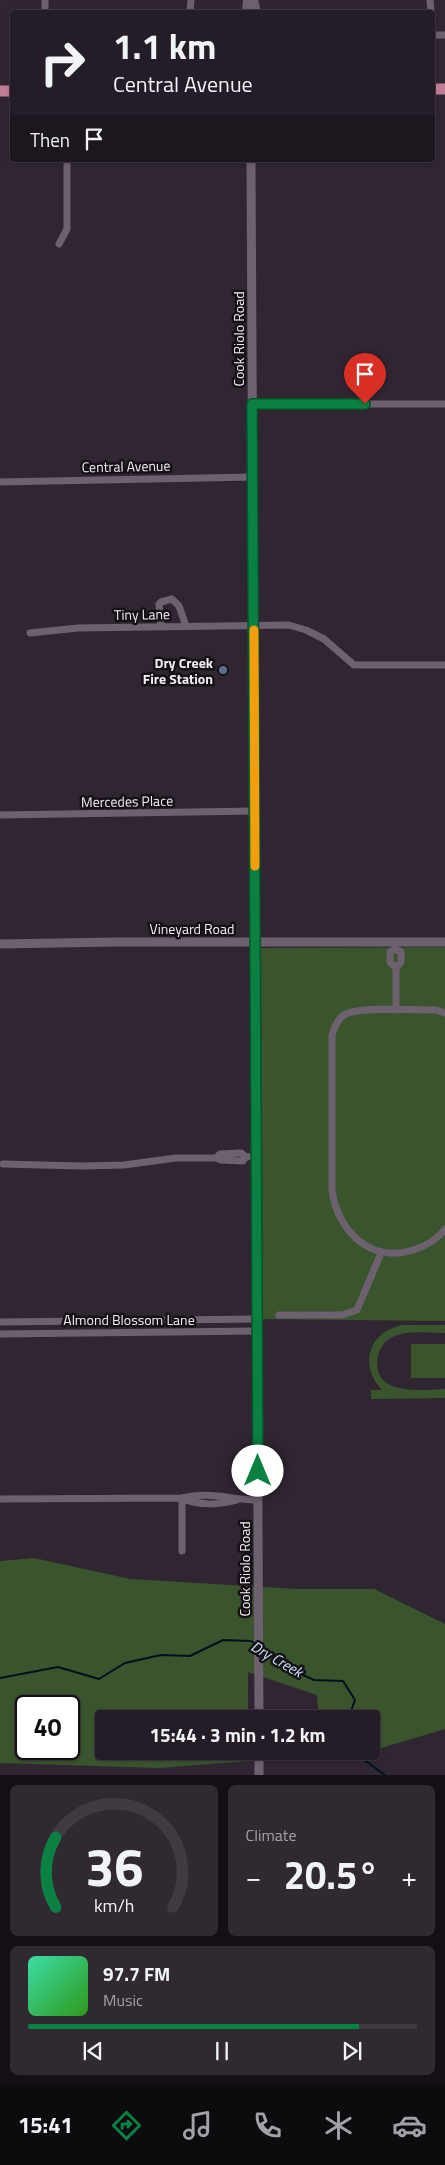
<!DOCTYPE html>
<html lang="en">
<head>
<meta charset="utf-8">
<style>
	:root { --surface:#241c26; --page:#302932; --text:#f1f3f6; --muted:#a3a1a7; --line:#413a43; --accent:#0b8043 }
	body { margin:0; font-family:"Titillium Web",sans-serif; background:var(--page); color:var(--text); height:100vh; display:flex; flex-direction:column; font-size:19px; white-space:nowrap }
	* { box-sizing:border-box; margin:0 }
	p { font-size:16px; color:var(--muted) }
	.icon { flex:none; width:28px; height:28px; fill:none; stroke:currentColor; stroke-width:2; stroke-linecap:round; stroke-linejoin:round }
	.map { position:relative; height:1775px; overflow:hidden }
	.sheet { display:flex; flex-direction:column; gap:10px; padding:10px; background:#140f15; flex:1 }
	.sheet>* { flex:none }
	.banner { position:absolute; left:10px; top:10px; width:425px; height:152px; border-radius:5px; box-shadow:0 1px 4px #0004,0 0 0 1px var(--line); background:#241c26; color:var(--text); overflow:hidden }
	.speed { position:absolute; left:15px; top:1695px; display:flex; gap:10px; font-size:25px; font-weight:700; text-align:center }
	.speed>* { display:grid; place-content:center; width:65px; height:65px; border-radius:50%; background:var(--surface); box-shadow:0 1px 4px #0004,0 0 0 1px var(--line); line-height:1 }
	.speed .limit { border:2px solid #111; border-radius:8px; background:#fff; color:#111 }
	.pin { position:absolute; display:grid; place-items:center; width:42px; height:42px; color:#fff; margin:-51px -21px; border-radius:50% 50% 50% 0; rotate:-45deg; box-shadow:0 0 5px #0007 }
	.pin .icon { rotate:45deg }
	.me { position:absolute; width:55px; margin:-28px; rotate:0deg; stroke-linejoin:round; filter:drop-shadow(0 0 4px #0008) }
	.turn { display:flex; align-items:center; gap:18px; height:105px; padding:0 20px; font-size:22px }
	.turn .icon { width:65px; height:65px; stroke-width:2.5 }
	.turn b { display:block; font-size:35px; line-height:42px }
	.then { display:flex; align-items:center; height:48px; padding:0 20px; background:#0003; gap:10px; font-size:19px }
	.big { font-size:38px; font-weight:700; line-height:1.1 }
	.sheet .tile { flex:1; display:flex; flex-direction:column; justify-content:center; gap:8px; min-width:0; padding:0 18px; border-radius:8px; background:var(--page) }
	.sheet .dial { align-items:center; gap:0 }
	.dial svg { height:130px; overflow:visible; fill:none; stroke:var(--line); stroke-width:7; stroke-linecap:round; text-anchor:middle }
	.dial text { fill:var(--text); stroke:none }
	.song { display:flex; align-items:center; gap:15px }
	.cover { width:60px; height:60px; border-radius:8px; background:linear-gradient(135deg,hsl(160 70% 55%),hsl(110 70% 35%)) }
	.played { height:5px; border-radius:2px; background:linear-gradient(90deg,var(--accent) 85%,var(--line) 85%) }
	.keys { display:flex; justify-content:space-around; direction:ltr }
	.heat { display:flex; justify-content:space-between; align-items:center; font-size:28px; direction:ltr }
	.sheet .tiles { flex:1; display:grid; gap:10px; grid-template-columns:1fr 1fr }
	.tile:last-child { grid-column:span 2 }
	.trip { position:absolute; left:95px; top:1710px; width:285px; height:50px; border-radius:5px; background:var(--surface); box-shadow:0 1px 4px #0004,0 0 0 1px var(--line); font-weight:700; line-height:50px; text-align:center }
	.menu { display:flex; height:80px; justify-content:space-around; align-items:center; background:#0e0b0f; color:var(--muted) }
	.menu .icon { width:35px; height:35px }
	.menu .current { color:var(--accent) }
	.menu b { font-size:22px; color:var(--text) }
	.map>svg:first-child { display:block }
	.green { fill:#3a552d; fill-rule:evenodd }
	.lines { fill:none; stroke-linecap:round; stroke-linejoin:round }
	.stream { stroke:#00111f; stroke-width:2 }
	.minor { stroke:#6d616f; stroke-width:7 }
	.tertiary { stroke:#6d616f; stroke-width:9 }
	.secondary { stroke:#6d616f; stroke-width:10 }
	.primary { stroke:#c37e97; stroke-width:11 }
	.route-casing { stroke:#07532c; stroke-width:12 }
	.route { stroke:#0b8043; stroke-width:9 }
	.slow { stroke:#f59e0b; stroke-width:9 }
	.service-dot { fill:#5c6f8a; stroke:#151116; stroke-width:2 }
	.labels { text-anchor:middle; dominant-baseline:central; stroke-width:5; stroke-linejoin:round; paint-order:stroke }
	.street-label { font-size:14px; fill:#f3ecf4; stroke:#151116 }
	.poi-label { font-size:14px; font-weight:bold; fill:#f3ecf4; stroke:#151116; text-anchor:end }
	.water-label { font-size:15px; font-style:italic; fill:#cae6fa; stroke:#151116 }
</style>
</head>
<body>
<div class="map">
<svg width="445" height="1775" viewBox="0 0 445 1775">
	<rect width="100%" height="100%" fill="#302632"/>
	<path class="green" d="M 445,947 L 445,1321 L 257,1319 L 255,948 Z
		M 403,1325 L 445,1325 L 445,1333 C 430,1333 409,1330 395,1336 C 386,1339 380,1347 378,1356 C 370,1397 421,1390 445,1389 L 445,1398 L 371,1399 L 371,1390 L 382,1390 C 358,1365 369,1331 403,1325 Z
		M 411,1344 L 445,1344 L 445,1378 L 411,1378 Z
		M 34,1558 L 130,1579 L 298,1589 L 374,1589 L 445,1624 L 445,1729 L 371,1751 L 371,1719 L 319,1719 L 317,1695 L 248,1672 L 248,1719 L 104,1719 L 104,1751 L 249,1751 L 249,1761 L 159,1768 L 0,1763 L 0,1561 ZM 26,1706 L 69,1706 L 69,1749 L 26,1749 Z"/>
	<g class="lines">
		<path class="stream" d="M 262,1648 L 290,1669 L 314,1680 L 343,1681 L 355,1700 L 348,1719
			M 0,1678 L 58,1667 L 99,1679 L 125,1663 L 161,1655 L 190,1656 L 223,1640 L 251,1641 L 256,1644
			M 345,1751 L 360,1757 L 385,1775"/>
		<path class="minor" d="M 45,0 L 45,12
			M 430,0 L 431,12
			M 190,12 L 191,0
			M 432,35 L 445,35
			M 59,244 L 67,229 L 67,160
			M 252,404 L 445,404
			M 0,482 L 253,477
			M 161,626 L 159,604 L 161,602 L 172,599 L 179,606 L 186,626
			M 30,633 L 78,628 L 289,625 L 306,630 L 324,639 L 354,665 L 445,665
			M 0,815 L 255,811
			M 395,942 L 395,949 L 390,952 L 390,962 L 396,968 L 396,1010
			M 395,949 L 401,952 L 401,962 L 396,968
			M 445,1013 L 436,1010 C 418,1010 357,1006 344,1015 C 337,1020 335,1027 332,1035 L 332,1190 C 337,1230 370,1264 413,1250 C 426,1246 437,1240 445,1229
			M 246,1157 L 243,1161 L 221,1160 L 216,1158 L 220,1154 L 241,1153 L 246,1157 L 256,1156
			M 3,1164 L 81,1166 L 124,1165 L 176,1158 L 216,1158
			M 279,1315 L 342,1315 L 357,1310 L 381,1253
			M 0,1322 L 257,1319
			M 0,1334 L 257,1331
			M 182,1498 C 198,1506 220,1505 237,1500
			M 0,1499 L 182,1498 C 208,1491 232,1500 258,1500
			M 182,1551 L 182,1498"/>
		<path class="tertiary" d="M 251,160 L 259,1719
			M 0,944 L 114,942 L 445,942
			M 259,1751 L 259,1775"/>
		<path class="secondary" d="M 253,0 L 256,12
			M 247,12 L 248,0"/>
		<path class="primary" d="M 432,89 L 445,89
			M 0,91 L 12,91"/>
	</g>
	<g class="lines">
		<defs>
			<path id="route" d="M 258,1471 L 252,404 L 365,404"/>
		</defs>
		<use href="#route" class="route-casing"/>
		<use href="#route" class="route"/>
		<path class="slow" d="M 254,630 L 255,866"/>
	</g>
	<circle class="service-dot" cx="223" cy="670" r="5"/>
	<g class="labels">
		<g class="street-label">
			<text transform="translate(238 339) rotate(-90)">Cook Riolo Road</text>
			<text transform="translate(126 466) rotate(-1)">Central Avenue</text>
			<text transform="translate(142 614) rotate(-1)">Tiny Lane</text>
			<text transform="translate(127 801) rotate(-1)">Mercedes Place</text>
			<text x="192" y="928">Vineyard Road</text>
			<text x="129" y="1319">Almond Blossom Lane</text>
			<text transform="translate(244 1569) rotate(-90)">Cook Riolo Road</text>
		</g>
		<g class="poi-label">
			<text x="213" y="662">Dry Creek<tspan x="213" dy="16">Fire Station</tspan></text>
		</g>
		<g class="water-label">
			<text transform="translate(277 1659) rotate(30)">Dry Creek</text>
		</g>
	</g>
</svg>
<div class="speed"><div class="limit">40</div></div>
<div class="pin" style="left:365px;top:404px;background:#d93025"><svg class="icon" aria-label="arrive" viewBox="0 0 24 24"><path d="M6 21V4h12l-3 4 3 4H6"/></svg></div>
<svg class="me" style="left:258px;top:1471px" viewBox="-20 -20 40 40"><circle r="19" fill="#fff"/><path d="M0-13L10 11 0 6-10 11z" fill="#0b8043"/></svg>
<div class="trip">15:44 · 3 min · 1.2 km</div>
<div class="banner">
<div class="turn"><svg class="icon" aria-label="right" viewBox="0 0 24 24"><path d="M7 20v-9h11M14 6l5 5-5 5"/></svg><div><b>1.1 km</b>Central Avenue</div></div>
<div class="then">Then<svg class="icon" aria-label="arrive" viewBox="0 0 24 24"><path d="M6 21V4h12l-3 4 3 4H6"/></svg></div>
</div>
</div>
<section class="sheet">
<div class="tiles">
<div class="tile dial"><svg viewBox="0 0 100 80">
<path d="M14 69A42 42 0 1 1 86 69"/>
<path d="M14 69A42 42 0 0 1 14 26" stroke="#0b8043"/>
<text x="50" y="56" font-size="32" font-weight="700">36</text>
<text x="50" y="72" font-size="11">km/h</text>
</svg></div>
<div class="tile"><p>Climate</p>
<div class="heat"><a>−</a><b class="big">20.5°</b><a>+</a></div>
</div>
<div class="tile">
<div class="song"><i class="cover"></i><div><b>97.7 FM</b><p>Music</p></div></div>
<div class="played"></div>
<div class="keys"><svg class="icon" aria-label="previous" viewBox="0 0 24 24"><path d="M18 5L8 12l10 7zM5 5v14"/></svg><svg class="icon" aria-label="pause" viewBox="0 0 24 24"><path d="M8 5v14M16 5v14"/></svg><svg class="icon" aria-label="next" viewBox="0 0 24 24"><path d="M6 5l10 7-10 7zM19 5v14"/></svg></div>
</div>
</div>
</section>
<nav class="menu">
<b>15:41</b>
<svg class="icon current" aria-label="directions" viewBox="0 0 24 24"><path d="M12 3l9 9-9 9-9-9zM9 14v-3h6M13 9l2 2-2 2"/></svg>
<svg class="icon" aria-label="music" viewBox="0 0 24 24"><path d="M9 18V5l10-2v13"/><circle cx="6" cy="18" r="3"/><circle cx="16" cy="16" r="3"/></svg>
<svg class="icon" aria-label="phone" viewBox="0 0 24 24"><path d="M5 4h4l2 5-3 2q2 4 5 5l2-3 5 2v4C11 20 4 13 5 4z"/></svg>
<svg class="icon" aria-label="climate" viewBox="0 0 24 24"><path d="M12 3v18M4 7l16 10M4 17L20 7"/></svg>
<svg class="icon" aria-label="car" viewBox="0 0 24 24"><path d="M5 17H2v-5l4-1 3-4h7l3 4 3 1v5h-3M9 17h6M6 11h13"/><circle cx="7" cy="17" r="2"/><circle cx="17" cy="17" r="2"/></svg>
</nav>
</body>
</html>
